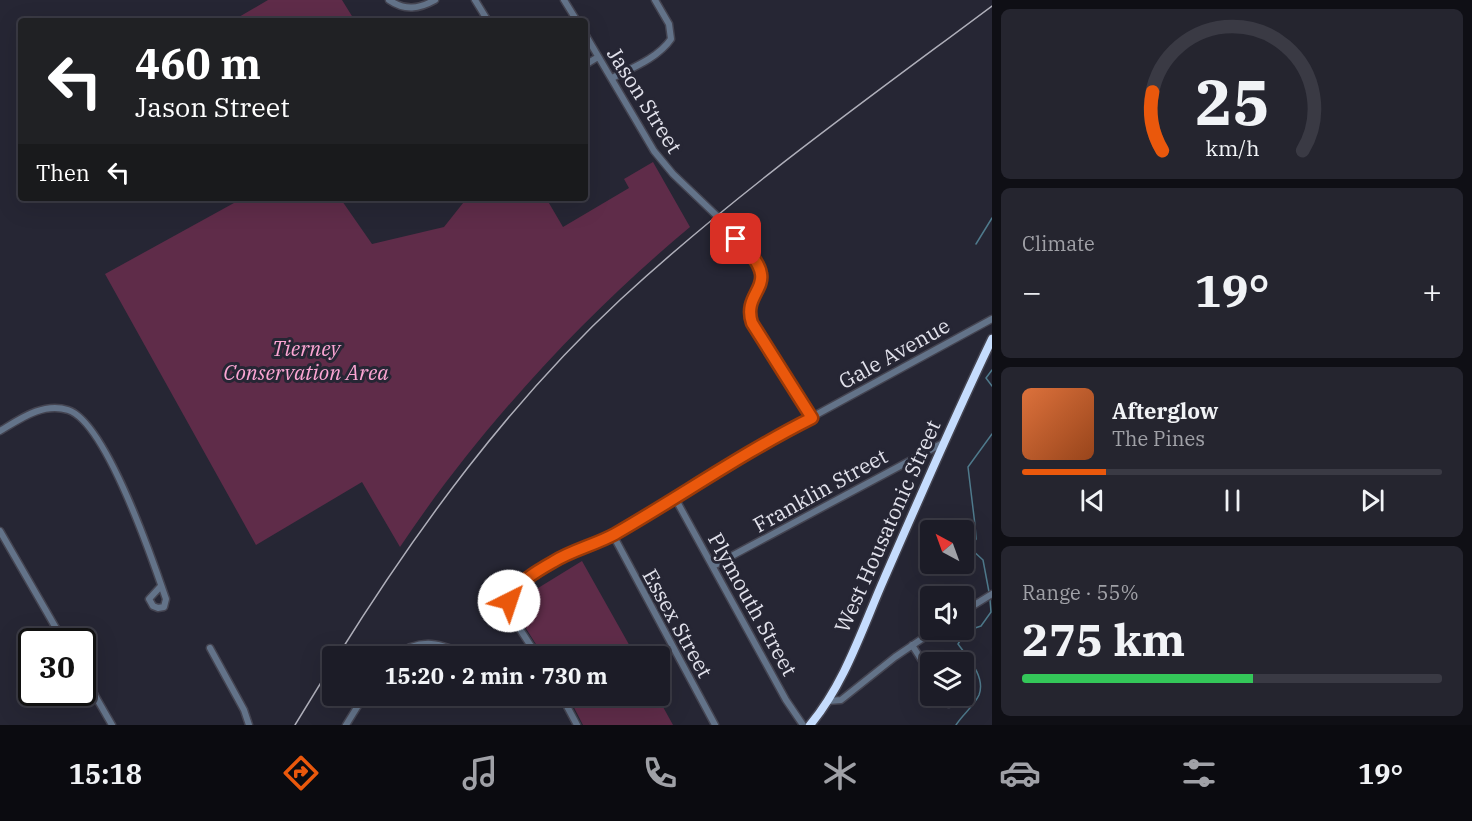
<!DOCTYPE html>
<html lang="en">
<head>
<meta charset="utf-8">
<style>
	:root { --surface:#1c1c27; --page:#25252f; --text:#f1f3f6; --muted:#a0a1a7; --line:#3a3a44; --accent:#ea580c }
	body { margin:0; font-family:"IBM Plex Serif",serif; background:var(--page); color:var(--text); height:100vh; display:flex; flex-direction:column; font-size:22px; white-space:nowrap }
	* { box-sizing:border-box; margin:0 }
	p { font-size:20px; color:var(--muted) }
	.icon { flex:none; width:33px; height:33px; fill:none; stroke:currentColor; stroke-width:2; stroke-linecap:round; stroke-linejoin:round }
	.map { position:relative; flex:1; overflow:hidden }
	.sheet { display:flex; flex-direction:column; gap:9px; padding:9px; background:#0f0f15; width:480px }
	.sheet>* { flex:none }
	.guide { position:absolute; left:18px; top:18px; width:570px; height:183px; border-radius:6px; box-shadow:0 6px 24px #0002,0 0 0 2px var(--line); background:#202124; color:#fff; overflow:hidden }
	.needle { width:39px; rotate:319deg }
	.controls { position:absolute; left:920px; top:520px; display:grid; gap:12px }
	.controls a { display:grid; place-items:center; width:54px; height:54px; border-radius:6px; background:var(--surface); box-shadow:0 6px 24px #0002,0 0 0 2px var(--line); font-size:30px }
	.speed { position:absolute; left:18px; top:628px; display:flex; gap:12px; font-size:30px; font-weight:700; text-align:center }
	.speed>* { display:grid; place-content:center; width:78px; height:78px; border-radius:50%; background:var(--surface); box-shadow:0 6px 24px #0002,0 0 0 2px var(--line); line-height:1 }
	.speed .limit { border:3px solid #111; border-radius:9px; background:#fff; color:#111 }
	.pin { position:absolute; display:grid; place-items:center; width:51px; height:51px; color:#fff; margin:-26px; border-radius:12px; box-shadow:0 3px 9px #0006 }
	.me { position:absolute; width:66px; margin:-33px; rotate:41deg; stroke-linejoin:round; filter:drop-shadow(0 0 4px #0008) }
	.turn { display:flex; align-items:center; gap:21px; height:126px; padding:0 18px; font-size:27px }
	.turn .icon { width:78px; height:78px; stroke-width:2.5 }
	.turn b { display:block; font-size:42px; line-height:51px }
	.then { display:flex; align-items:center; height:57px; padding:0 18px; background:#0003; gap:12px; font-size:22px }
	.big { font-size:45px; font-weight:700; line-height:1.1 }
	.sheet .tile { flex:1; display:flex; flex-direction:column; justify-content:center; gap:9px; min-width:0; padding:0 21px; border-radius:9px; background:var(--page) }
	.sheet .dial { align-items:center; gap:0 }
	.dial svg { height:156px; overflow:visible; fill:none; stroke:var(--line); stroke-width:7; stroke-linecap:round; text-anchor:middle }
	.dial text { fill:var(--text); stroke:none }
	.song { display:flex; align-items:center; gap:18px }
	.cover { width:72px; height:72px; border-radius:9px; background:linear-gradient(135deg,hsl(20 70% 55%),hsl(20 70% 35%)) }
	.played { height:6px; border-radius:3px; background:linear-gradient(90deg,var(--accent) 20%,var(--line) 20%) }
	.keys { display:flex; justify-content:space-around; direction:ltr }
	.heat { display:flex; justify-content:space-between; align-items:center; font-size:33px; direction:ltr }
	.charge { height:9px; border-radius:4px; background:linear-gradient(90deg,#34c759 55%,var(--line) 0) }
	.trip { position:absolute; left:322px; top:646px; width:348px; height:60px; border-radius:6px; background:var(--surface); box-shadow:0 6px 24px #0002,0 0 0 2px var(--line); font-weight:700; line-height:60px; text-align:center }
	.tabs { display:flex; height:96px; justify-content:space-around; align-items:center; background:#0b0b10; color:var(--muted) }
	.tabs .icon { width:42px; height:42px }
	.tabs .selected { color:var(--accent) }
	.tabs b { font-size:27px; color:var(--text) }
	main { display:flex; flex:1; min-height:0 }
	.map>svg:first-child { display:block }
	.green { fill:#5f2c49 }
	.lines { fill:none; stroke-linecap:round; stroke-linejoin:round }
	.stream { stroke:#4f7a8c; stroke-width:1.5 }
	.minor-casing { stroke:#444451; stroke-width:9 }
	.highway-casing { stroke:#444451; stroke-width:11 }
	.minor { stroke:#637389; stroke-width:6 }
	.highway { stroke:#c5dcfd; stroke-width:8 }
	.rail { stroke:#afafba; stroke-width:1.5 }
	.route-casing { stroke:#983908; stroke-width:15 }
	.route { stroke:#ea580c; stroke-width:10 }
	.labels { text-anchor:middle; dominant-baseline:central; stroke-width:6; stroke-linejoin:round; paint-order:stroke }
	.street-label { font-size:21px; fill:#e1e1eb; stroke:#262634 }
	.park-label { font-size:21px; font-style:italic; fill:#fba5d3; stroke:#262634 }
</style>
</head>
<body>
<main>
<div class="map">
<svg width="992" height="725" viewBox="0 0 992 725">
	<rect width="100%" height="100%" fill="#262634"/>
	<path class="green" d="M 268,0 L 342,0 L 355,21 L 232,21 Z
		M 653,162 L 690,227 C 583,316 478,430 400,547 L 362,482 L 256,545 L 105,274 L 243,198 L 340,198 L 372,244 L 444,227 L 467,198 L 546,198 L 563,227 L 629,188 L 624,179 Z
		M 582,561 L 636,657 L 544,657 L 515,611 L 514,605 L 517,601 Z
		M 568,696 L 657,696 L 673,725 L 583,725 Z"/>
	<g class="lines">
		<path class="stream" d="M 976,244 L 992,218
			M 992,370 L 986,378 L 992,386
			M 989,592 L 983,560 L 970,548 L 976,539 L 975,525 L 968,467 L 992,434
			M 956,725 C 962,715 974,706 979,695 C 986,677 968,658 958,644 L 966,631 L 981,626 L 991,612 L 990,600"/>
		<defs>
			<path id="minor" d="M 389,0 C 405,11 419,9 435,0
				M 475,0 L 488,21
				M 564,0 L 577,21
				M 585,34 L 654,151 L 673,174 L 717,216 L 757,264 L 761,274 L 761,281 L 751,305 L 751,318 L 812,418
				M 585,65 L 598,57
				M 612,78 C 632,68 658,58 671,39 L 669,24 L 655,0
				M 0,431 C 20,419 43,402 68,410 C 106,422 153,561 166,599 L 164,607 L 158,608 L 153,606 L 149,599 L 161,586
				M 675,498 L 786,700 L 803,725
				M 0,531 L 64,642
				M 613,535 L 715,725
				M 713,566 L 943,443
				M 963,612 L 992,594
				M 912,645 L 930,673
				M 210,648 L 244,710 L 249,725
				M 393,657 C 421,636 442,643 470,657
				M 538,657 L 512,617 L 509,607 L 512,594 L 526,580 L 560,558 L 613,535 L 801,423 L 992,319
				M 82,673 L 112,725
				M 944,696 L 949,704
				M 562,697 L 577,725
				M 828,701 L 841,700 L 895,657 L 935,630
				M 346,725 L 364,696"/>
			<path id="highway" d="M 810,725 C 845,683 862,629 884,579 C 919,499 954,418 992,339"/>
		</defs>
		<use href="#minor" class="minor-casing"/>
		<use href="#highway" class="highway-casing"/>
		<use href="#minor" class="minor"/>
		<use href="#highway" class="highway"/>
		<path class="rail" d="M 337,657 C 418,527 509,403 621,299 C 737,192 866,100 992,6
			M 295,725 L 333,663"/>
	</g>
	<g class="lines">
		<defs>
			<path id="route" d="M 509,601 C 516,583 537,571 553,562 C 572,550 595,545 615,534 C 681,496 744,452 812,418 L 752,323 C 744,299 764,290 761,274 C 759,260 745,249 736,239"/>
		</defs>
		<use href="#route" class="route-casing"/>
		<use href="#route" class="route"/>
	</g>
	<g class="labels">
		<g class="street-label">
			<text transform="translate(645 100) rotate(58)">Jason Street</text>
			<text transform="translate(894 353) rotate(-29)">Gale Avenue</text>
			<text transform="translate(820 490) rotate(-29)">Franklin Street</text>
			<text transform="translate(887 526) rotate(-66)">West Housatonic Street</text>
			<text transform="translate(753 604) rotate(61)">Plymouth Street</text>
			<text transform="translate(678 623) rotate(61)">Essex Street</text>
		</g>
		<g class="park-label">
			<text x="306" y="348">Tierney<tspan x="306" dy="24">Conservation Area</tspan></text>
		</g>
	</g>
</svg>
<div class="controls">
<a><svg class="needle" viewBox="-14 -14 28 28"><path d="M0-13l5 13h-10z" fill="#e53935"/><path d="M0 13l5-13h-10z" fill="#a0a1a7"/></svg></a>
<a><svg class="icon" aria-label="sound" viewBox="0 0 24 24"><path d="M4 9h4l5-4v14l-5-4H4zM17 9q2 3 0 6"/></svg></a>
<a><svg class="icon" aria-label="layers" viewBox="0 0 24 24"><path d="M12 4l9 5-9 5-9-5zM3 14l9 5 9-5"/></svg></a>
</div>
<div class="speed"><div class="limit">30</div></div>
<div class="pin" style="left:736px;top:239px;background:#d93025"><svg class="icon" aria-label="arrive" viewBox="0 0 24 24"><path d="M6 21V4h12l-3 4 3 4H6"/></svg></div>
<svg class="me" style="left:509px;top:601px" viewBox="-20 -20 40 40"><circle r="19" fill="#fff"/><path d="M0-13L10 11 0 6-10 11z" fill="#ea580c"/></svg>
<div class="trip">15:20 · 2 min · 730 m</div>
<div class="guide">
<div class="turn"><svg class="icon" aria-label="left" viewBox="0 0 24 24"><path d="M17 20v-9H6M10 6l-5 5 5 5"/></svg><div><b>460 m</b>Jason Street</div></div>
<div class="then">Then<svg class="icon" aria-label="left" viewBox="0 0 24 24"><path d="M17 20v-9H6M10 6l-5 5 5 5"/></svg></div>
</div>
</div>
<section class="sheet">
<div class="tile dial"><svg viewBox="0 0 100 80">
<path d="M14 69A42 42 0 1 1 86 69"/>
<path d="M14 69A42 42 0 0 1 9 39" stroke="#ea580c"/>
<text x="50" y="56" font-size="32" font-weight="700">25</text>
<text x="50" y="72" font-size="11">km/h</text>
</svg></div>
<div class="tile"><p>Climate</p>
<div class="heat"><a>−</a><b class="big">19°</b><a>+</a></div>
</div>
<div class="tile">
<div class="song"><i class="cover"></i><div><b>Afterglow</b><p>The Pines</p></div></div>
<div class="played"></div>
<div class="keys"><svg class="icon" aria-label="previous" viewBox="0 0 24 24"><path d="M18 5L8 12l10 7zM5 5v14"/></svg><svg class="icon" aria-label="pause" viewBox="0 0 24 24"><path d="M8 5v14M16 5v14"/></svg><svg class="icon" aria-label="next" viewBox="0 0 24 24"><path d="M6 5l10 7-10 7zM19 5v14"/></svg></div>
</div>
<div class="tile"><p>Range · 55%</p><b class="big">275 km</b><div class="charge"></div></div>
</section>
</main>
<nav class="tabs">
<b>15:18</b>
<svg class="icon selected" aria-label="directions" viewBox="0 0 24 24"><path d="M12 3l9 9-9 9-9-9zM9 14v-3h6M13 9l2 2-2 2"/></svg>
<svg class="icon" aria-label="music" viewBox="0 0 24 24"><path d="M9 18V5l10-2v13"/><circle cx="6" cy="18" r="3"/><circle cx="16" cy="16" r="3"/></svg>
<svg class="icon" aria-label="phone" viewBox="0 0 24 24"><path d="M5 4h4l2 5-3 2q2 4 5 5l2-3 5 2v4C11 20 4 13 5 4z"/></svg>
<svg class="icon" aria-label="climate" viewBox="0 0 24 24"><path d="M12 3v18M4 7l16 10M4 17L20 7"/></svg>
<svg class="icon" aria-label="car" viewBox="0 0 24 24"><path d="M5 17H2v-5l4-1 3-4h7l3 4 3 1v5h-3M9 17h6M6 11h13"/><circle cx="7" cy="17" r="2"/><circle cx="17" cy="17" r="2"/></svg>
<svg class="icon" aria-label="filters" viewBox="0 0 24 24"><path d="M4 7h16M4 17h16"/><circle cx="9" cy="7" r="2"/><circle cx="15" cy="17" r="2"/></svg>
<b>19°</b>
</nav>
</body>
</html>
